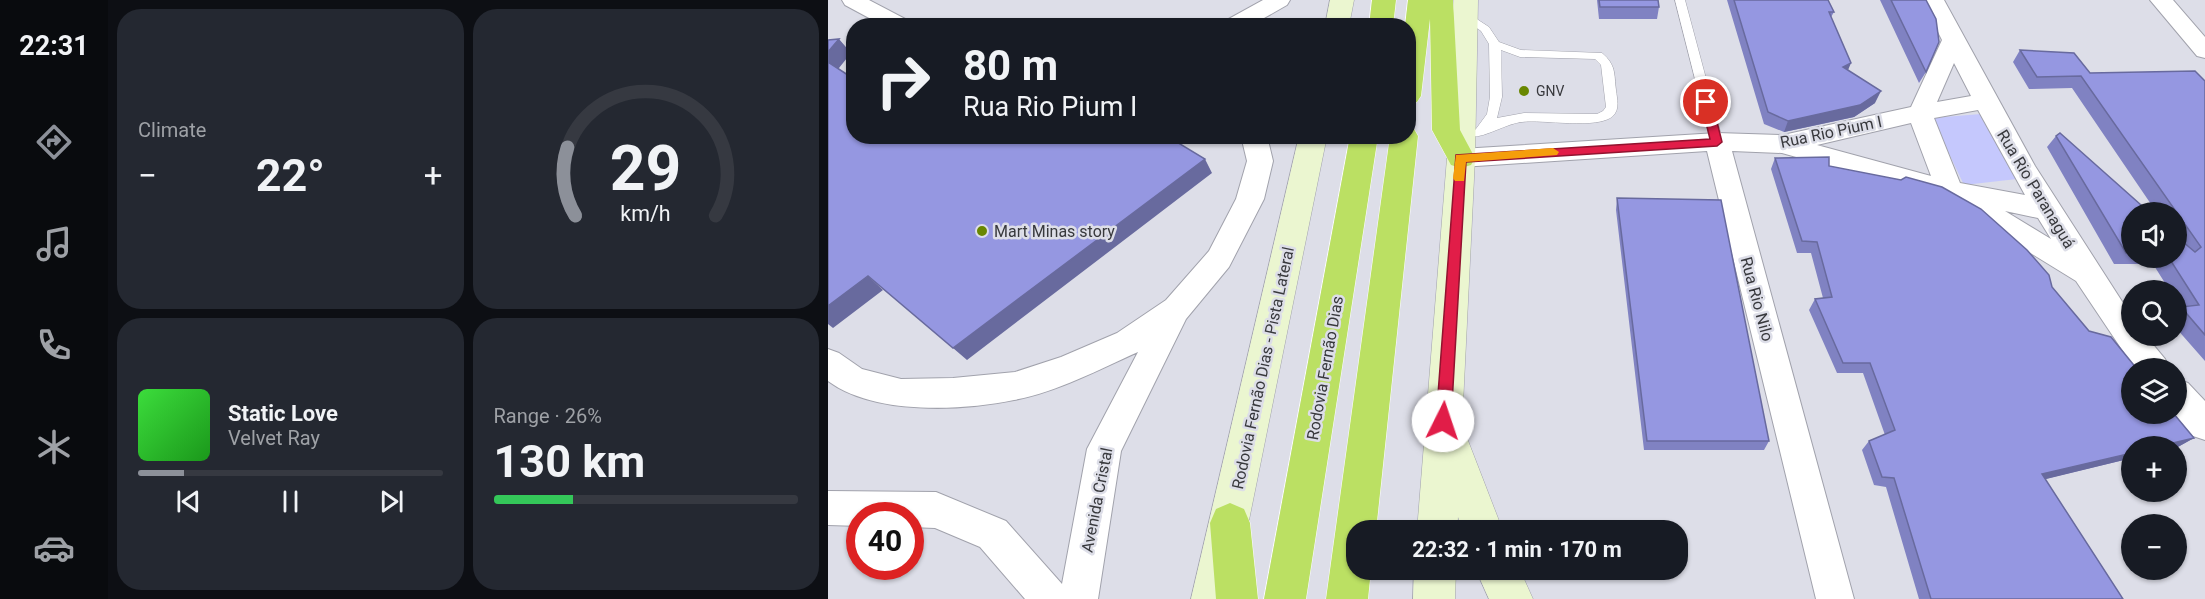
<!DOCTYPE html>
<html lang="en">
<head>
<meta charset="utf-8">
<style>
	:root { --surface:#171b24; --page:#242831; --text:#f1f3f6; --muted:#9ea1a6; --line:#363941; --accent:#8c9099 }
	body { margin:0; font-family:Roboto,sans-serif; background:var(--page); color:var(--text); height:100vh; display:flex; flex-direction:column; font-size:22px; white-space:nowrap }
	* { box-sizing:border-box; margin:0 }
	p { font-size:20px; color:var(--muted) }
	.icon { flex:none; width:33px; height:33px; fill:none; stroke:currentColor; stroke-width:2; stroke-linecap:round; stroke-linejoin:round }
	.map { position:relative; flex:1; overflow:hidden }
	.details { display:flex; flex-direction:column; gap:9px; padding:9px; background:#0d0f14; width:720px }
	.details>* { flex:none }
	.guide { position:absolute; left:18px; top:18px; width:570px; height:126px; border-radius:24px; box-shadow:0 2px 4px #0004; background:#171b24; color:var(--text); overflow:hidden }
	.fabs { position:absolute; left:1293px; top:202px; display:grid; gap:12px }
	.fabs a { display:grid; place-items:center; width:66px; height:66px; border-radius:50%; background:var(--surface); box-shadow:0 2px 4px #0004; font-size:30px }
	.speed { position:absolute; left:18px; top:502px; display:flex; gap:12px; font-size:30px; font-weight:700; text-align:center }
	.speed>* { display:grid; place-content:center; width:78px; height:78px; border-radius:50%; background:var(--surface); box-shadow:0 2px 4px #0004; line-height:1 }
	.speed .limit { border:9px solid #d22; background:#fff; color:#111 }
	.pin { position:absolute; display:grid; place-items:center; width:51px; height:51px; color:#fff; margin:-26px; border:3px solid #fff; border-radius:50%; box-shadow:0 2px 6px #0007 }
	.me { position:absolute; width:66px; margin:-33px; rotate:4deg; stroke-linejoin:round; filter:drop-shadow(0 0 4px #0008) }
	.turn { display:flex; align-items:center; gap:21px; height:126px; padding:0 18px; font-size:27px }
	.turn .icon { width:78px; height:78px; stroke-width:2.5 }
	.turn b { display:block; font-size:42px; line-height:51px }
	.big { font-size:45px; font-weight:700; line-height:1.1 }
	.details .widget { flex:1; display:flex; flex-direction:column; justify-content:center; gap:9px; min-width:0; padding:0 21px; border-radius:24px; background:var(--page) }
	.details .dial { align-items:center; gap:0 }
	.dial svg { height:156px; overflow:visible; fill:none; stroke:var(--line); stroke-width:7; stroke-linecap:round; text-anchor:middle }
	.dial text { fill:var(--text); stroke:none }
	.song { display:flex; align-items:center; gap:18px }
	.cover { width:72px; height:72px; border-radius:9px; background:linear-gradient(135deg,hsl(120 70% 55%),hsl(120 70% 35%)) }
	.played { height:6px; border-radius:3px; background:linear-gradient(90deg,var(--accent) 15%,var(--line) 15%) }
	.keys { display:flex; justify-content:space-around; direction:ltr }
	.heat { display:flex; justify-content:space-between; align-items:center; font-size:33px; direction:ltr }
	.charge { height:9px; border-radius:4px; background:linear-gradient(90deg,#34c759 26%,var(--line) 0) }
	.details .tiles { flex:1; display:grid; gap:9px; grid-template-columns:repeat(2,1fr) }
	.trip { position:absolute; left:518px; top:520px; width:342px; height:60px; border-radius:24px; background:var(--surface); box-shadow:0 2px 4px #0004; font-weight:700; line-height:60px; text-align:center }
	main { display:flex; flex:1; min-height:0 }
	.tabs { display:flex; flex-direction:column; width:108px; justify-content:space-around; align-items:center; background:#090b0e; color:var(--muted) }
	.tabs .icon { width:42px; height:42px }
	.tabs .on { color:var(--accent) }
	.tabs b { font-size:27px; color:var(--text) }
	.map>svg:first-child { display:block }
	.green { fill:#c5c8fd }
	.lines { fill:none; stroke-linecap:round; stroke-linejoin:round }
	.lane-casing { stroke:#a1a2ac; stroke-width:1 }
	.street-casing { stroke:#a1a2ac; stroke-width:2 }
	.secondary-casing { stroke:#a1a2ac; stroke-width:1 }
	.highway-casing { stroke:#fff; stroke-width:1 }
	.lane { fill:#fff; fill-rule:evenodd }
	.street { fill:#fff; fill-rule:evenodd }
	.secondary { fill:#ebf6d0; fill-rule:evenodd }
	.highway { fill:#bbe063; fill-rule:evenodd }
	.wall { fill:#8082c2 }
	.shaded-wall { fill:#686a9e }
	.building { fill:#9597e1; stroke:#686a9e; stroke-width:1.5 }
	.route { fill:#e11d48; stroke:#92132f; stroke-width:1.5 }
	.slow { fill:#f59e0b }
	.poi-dot { fill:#698700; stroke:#dddee8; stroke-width:2 }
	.labels { text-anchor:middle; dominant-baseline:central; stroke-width:5; stroke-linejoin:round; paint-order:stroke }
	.far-poi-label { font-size:14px; fill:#38393d; stroke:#dddee8; text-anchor:start }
	.street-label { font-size:16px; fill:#38393d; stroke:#dddee8 }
	.poi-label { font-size:16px; fill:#38393d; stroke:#dddee8; text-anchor:start }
</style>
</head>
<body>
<main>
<nav class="tabs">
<b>22:31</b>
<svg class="icon on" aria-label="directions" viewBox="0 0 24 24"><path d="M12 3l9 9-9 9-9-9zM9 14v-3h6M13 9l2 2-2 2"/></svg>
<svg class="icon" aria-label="music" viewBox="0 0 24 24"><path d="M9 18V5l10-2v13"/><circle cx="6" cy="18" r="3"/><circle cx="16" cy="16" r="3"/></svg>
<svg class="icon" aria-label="phone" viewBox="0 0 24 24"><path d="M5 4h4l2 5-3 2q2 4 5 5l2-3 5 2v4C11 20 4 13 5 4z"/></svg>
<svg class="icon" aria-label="climate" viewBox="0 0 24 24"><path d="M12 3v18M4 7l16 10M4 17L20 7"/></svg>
<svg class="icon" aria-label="car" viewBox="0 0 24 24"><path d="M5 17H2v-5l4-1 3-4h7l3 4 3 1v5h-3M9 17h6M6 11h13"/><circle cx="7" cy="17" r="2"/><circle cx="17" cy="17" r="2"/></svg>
</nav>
<section class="details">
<div class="tiles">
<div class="widget"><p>Climate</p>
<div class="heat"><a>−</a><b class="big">22°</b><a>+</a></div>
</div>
<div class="widget dial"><svg viewBox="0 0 100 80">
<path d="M14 69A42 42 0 1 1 86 69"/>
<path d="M14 69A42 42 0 0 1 10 34" stroke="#8c9099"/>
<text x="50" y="56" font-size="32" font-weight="700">29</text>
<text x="50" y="72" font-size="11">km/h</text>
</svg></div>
<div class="widget">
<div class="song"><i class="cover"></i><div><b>Static Love</b><p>Velvet Ray</p></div></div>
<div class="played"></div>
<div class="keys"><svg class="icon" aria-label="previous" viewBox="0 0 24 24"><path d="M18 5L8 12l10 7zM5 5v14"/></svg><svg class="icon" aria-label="pause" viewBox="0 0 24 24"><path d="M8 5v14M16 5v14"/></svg><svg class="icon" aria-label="next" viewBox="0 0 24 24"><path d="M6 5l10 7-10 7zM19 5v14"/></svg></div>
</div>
<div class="widget"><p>Range · 26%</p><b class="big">130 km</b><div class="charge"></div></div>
</div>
</section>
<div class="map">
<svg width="1377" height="599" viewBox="0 0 1377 599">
	<rect width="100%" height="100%" fill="#dddee8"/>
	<path class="green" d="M 1153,114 L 1189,179 L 1136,185 L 1104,118 Z"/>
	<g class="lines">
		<defs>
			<path id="lane" d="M 847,0 L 857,0 L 895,142 L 894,145 L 889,146 L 883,142 Z
				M 638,12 L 661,27 L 671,42 L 693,50 L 774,53 C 788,65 786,73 788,90 C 789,99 792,109 785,116 C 770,130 714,119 694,122 C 680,123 655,138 647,136 L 645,133 L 659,114 L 662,97 L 661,44 L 653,31 L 634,17 L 634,13 ZM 673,50 L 692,57 L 767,59 L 773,65 L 778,107 L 775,111 L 769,114 L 696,113 L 669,118 L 674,97 Z"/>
			<path id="street" d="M 14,0 L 41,0 L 81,21 L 84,26 L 56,26 L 17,5 Z
				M 435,0 L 462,0 L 459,5 L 422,26 L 394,26 L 397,21 Z
				M 1094,0 L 1116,0 L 1207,166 L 1304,317 L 1304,336 L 1318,336 L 1337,359 L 1342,369 L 1307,369 L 1248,281 L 1113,198 L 954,153 L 904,151 L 1026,599 L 988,599 L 879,151 L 633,167 L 624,164 L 620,158 L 624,152 L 633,149 L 889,133 L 955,135 L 1083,107 L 1114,40 ZM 1126,63 L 1143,96 L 1109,102 ZM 1150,110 L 1197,195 L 1132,183 L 1106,118 ZM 1083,123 L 1103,176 L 989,145 ZM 1177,211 L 1210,218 L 1223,239 Z
				M 1322,0 L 1345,0 L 1377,37 L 1377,58 L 1369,56 Z
				M 413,136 L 439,136 L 445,161 L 436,199 L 401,267 L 358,319 L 293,451 L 270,599 L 197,599 L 152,547 L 107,528 L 82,527 L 82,516 L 32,516 L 32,526 L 0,525 L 0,491 L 108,492 L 178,521 L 234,584 L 259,449 L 310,352 C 270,370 229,392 186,400 C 132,411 46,415 0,381 L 0,349 L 11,353 L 34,369 L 73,379 L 125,378 L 187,372 L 233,357 L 289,333 L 338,300 L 381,251 L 408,199 L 419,161 Z
				M 1348,379 L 1360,383 L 1377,401 L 1377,440 L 1365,436 L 1346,414 L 1348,414 Z"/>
			<path id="secondary" d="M 502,0 L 526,0 L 521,26 L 497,26 Z
				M 626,0 L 650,0 L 647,158 L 634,425 L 675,531 L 635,531 L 630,517 L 629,531 L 589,531 L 619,158 Z
				M 471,136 L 499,136 L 405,599 L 363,599 Z
				M 586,570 L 628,570 L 627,599 L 585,599 Z
				M 648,570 L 692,570 L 705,599 L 661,599 Z"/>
			<path id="highway" d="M 544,0 L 568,0 L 565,26 L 541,26 Z
				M 580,0 L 625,0 L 632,130 L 647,158 L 643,165 L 633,168 L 623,165 L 604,130 L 602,19 L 593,96 L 589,102 L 580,105 L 580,26 L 577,26 Z
				M 580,128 L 586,129 L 590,136 L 548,531 L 528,531 L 528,570 L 543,570 L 540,599 L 498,599 L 562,136 L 580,136 Z
				M 522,136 L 550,136 L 478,599 L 436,599 Z
				M 402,503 L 416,509 L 422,523 L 430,599 L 388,599 L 382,523 L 388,509 Z"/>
		</defs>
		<use href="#lane" class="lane-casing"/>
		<use href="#street" class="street-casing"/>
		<use href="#secondary" class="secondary-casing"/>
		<use href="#highway" class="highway-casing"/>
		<use href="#lane" class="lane"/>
		<use href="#street" class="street"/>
		<use href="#secondary" class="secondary"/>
		<use href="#highway" class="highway"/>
	</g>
	<path class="wall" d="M 769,0 L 830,0 L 831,7 L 829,19 L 771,19 Z
		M 899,0 L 1000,0 L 1006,12 L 1003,17 L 1020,70 L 1047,103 L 1026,117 L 956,132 L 936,124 Z
		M 1052,0 L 1098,0 L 1098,72 L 1091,83 Z
		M 1192,50 L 1262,73 L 1377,81 L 1377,361 L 1348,328 L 1348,310 L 1352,307 L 1348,301 L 1348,291 L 1342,291 L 1325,264 L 1286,264 L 1219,147 L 1228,136 L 1304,213 L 1304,258 L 1348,258 L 1348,213 L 1329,213 L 1244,88 L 1201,89 L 1185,62 Z
		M 947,158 L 1001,166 L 1224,287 L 1261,331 L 1366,438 L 1348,448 L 1348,447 L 1304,447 L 1304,458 L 1217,479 L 1295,599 L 1091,599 L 1058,487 L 1046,485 L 1034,450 L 1041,441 L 1057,435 L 1035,373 L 1009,373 L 981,310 L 987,299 L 995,298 L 983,253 L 969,253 L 943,169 Z
		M 789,198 L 941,441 L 936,450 L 816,450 L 788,210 Z"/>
	<path class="shaded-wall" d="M 11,39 L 23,53 L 7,73 L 0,64 L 0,52 Z
		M 1023,63 L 1018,75 L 1015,67 Z
		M 1053,91 L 1047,103 L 1026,117 L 956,132 L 960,121 Z
		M 377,159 L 384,173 L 139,360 L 125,348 Z
		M 40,276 L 55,290 L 5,328 L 0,324 L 0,306 Z
		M 1366,438 L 1348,448 L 1348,447 L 1328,447 Z
		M 1304,453 L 1304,458 L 1202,483 L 1214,474 Z"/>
	<path class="building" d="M 771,0 L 830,0 L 831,7 L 772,7 Z
		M 906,0 L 1000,0 L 1006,12 L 1001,12 L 1023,63 L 1015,67 L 1053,91 L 1032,105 L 960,121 L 940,112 Z
		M 1063,0 L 1098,0 L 1108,19 L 1111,42 L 1098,72 Z
		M 11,39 L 0,52 L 0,40 Z
		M 1192,50 L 1246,53 L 1262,73 L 1367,71 L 1377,81 L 1377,335 L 1353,307 L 1371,305 L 1341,258 L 1348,258 L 1348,236 L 1367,252 L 1373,247 L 1253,76 L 1209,77 Z
		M 0,62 L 26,79 L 26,136 L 339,136 L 377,159 L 125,348 L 40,276 L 0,306 Z
		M 1232,133 L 1322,213 L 1304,213 L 1304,253 L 1298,253 L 1228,136 Z
		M 1001,157 L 1001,166 L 1073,180 L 1078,177 L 1114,187 L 1153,209 L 1199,250 L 1221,275 L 1224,287 L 1261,331 L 1283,337 L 1309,369 L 1304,369 L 1304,414 L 1346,414 L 1366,438 L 1328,447 L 1304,447 L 1304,453 L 1214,474 L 1295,599 L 1103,599 L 1066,478 L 1054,477 L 1041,441 L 1067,430 L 1042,363 L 1015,363 L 987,299 L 1004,297 L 989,242 L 974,241 L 947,158 Z
		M 789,198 L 893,200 L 941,441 L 819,441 Z"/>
	<path class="route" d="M 878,98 L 884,102 L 894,142 L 889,146 L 638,162 L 623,421 L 621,426 L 615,428 L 610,426 L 608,421 L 628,155 L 882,139 L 873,102 Z"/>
	<path class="slow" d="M 725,148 L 731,152 L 729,155 L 638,162 L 636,181 L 627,181 L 625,178 L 628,155 Z"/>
	<g class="poi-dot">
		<circle cx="696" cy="91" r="6"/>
		<circle cx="154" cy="231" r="6"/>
	</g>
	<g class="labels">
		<g class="far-poi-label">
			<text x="708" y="91">GNV</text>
		</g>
		<g class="street-label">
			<text transform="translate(1003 132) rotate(-12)">Rua Rio Pium I</text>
			<text transform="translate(1208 189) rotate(59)">Rua Rio Paranaguá</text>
			<text transform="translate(929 299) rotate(75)">Rua Rio Nilo</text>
			<text transform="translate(435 368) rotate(-78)">Rodovia Fernão Dias - Pista Lateral</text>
			<text transform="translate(497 368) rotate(-80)">Rodovia Fernão Dias</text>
			<text transform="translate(269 500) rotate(-79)">Avenida Cristal</text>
		</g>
		<g class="poi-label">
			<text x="166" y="231">Mart Minas story</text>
		</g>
	</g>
</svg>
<div class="fabs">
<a><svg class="icon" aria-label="sound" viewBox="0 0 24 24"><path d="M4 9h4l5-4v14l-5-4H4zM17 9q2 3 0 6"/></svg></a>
<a><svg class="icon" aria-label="search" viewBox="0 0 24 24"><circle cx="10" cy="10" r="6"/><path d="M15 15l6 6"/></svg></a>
<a><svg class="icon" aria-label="layers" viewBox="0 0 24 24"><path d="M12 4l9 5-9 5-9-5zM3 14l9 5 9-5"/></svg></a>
<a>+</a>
<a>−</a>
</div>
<div class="speed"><div class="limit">40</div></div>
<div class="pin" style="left:878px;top:102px;background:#d93025"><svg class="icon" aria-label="arrive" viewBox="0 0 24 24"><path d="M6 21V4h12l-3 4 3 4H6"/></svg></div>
<svg class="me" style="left:615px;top:421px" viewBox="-20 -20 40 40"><circle r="19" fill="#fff"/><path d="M0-13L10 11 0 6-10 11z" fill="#e11d48"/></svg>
<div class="trip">22:32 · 1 min · 170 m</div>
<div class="guide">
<div class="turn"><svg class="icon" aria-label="right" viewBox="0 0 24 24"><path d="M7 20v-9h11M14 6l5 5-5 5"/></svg><div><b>80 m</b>Rua Rio Pium I</div></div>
</div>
</div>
</main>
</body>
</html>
